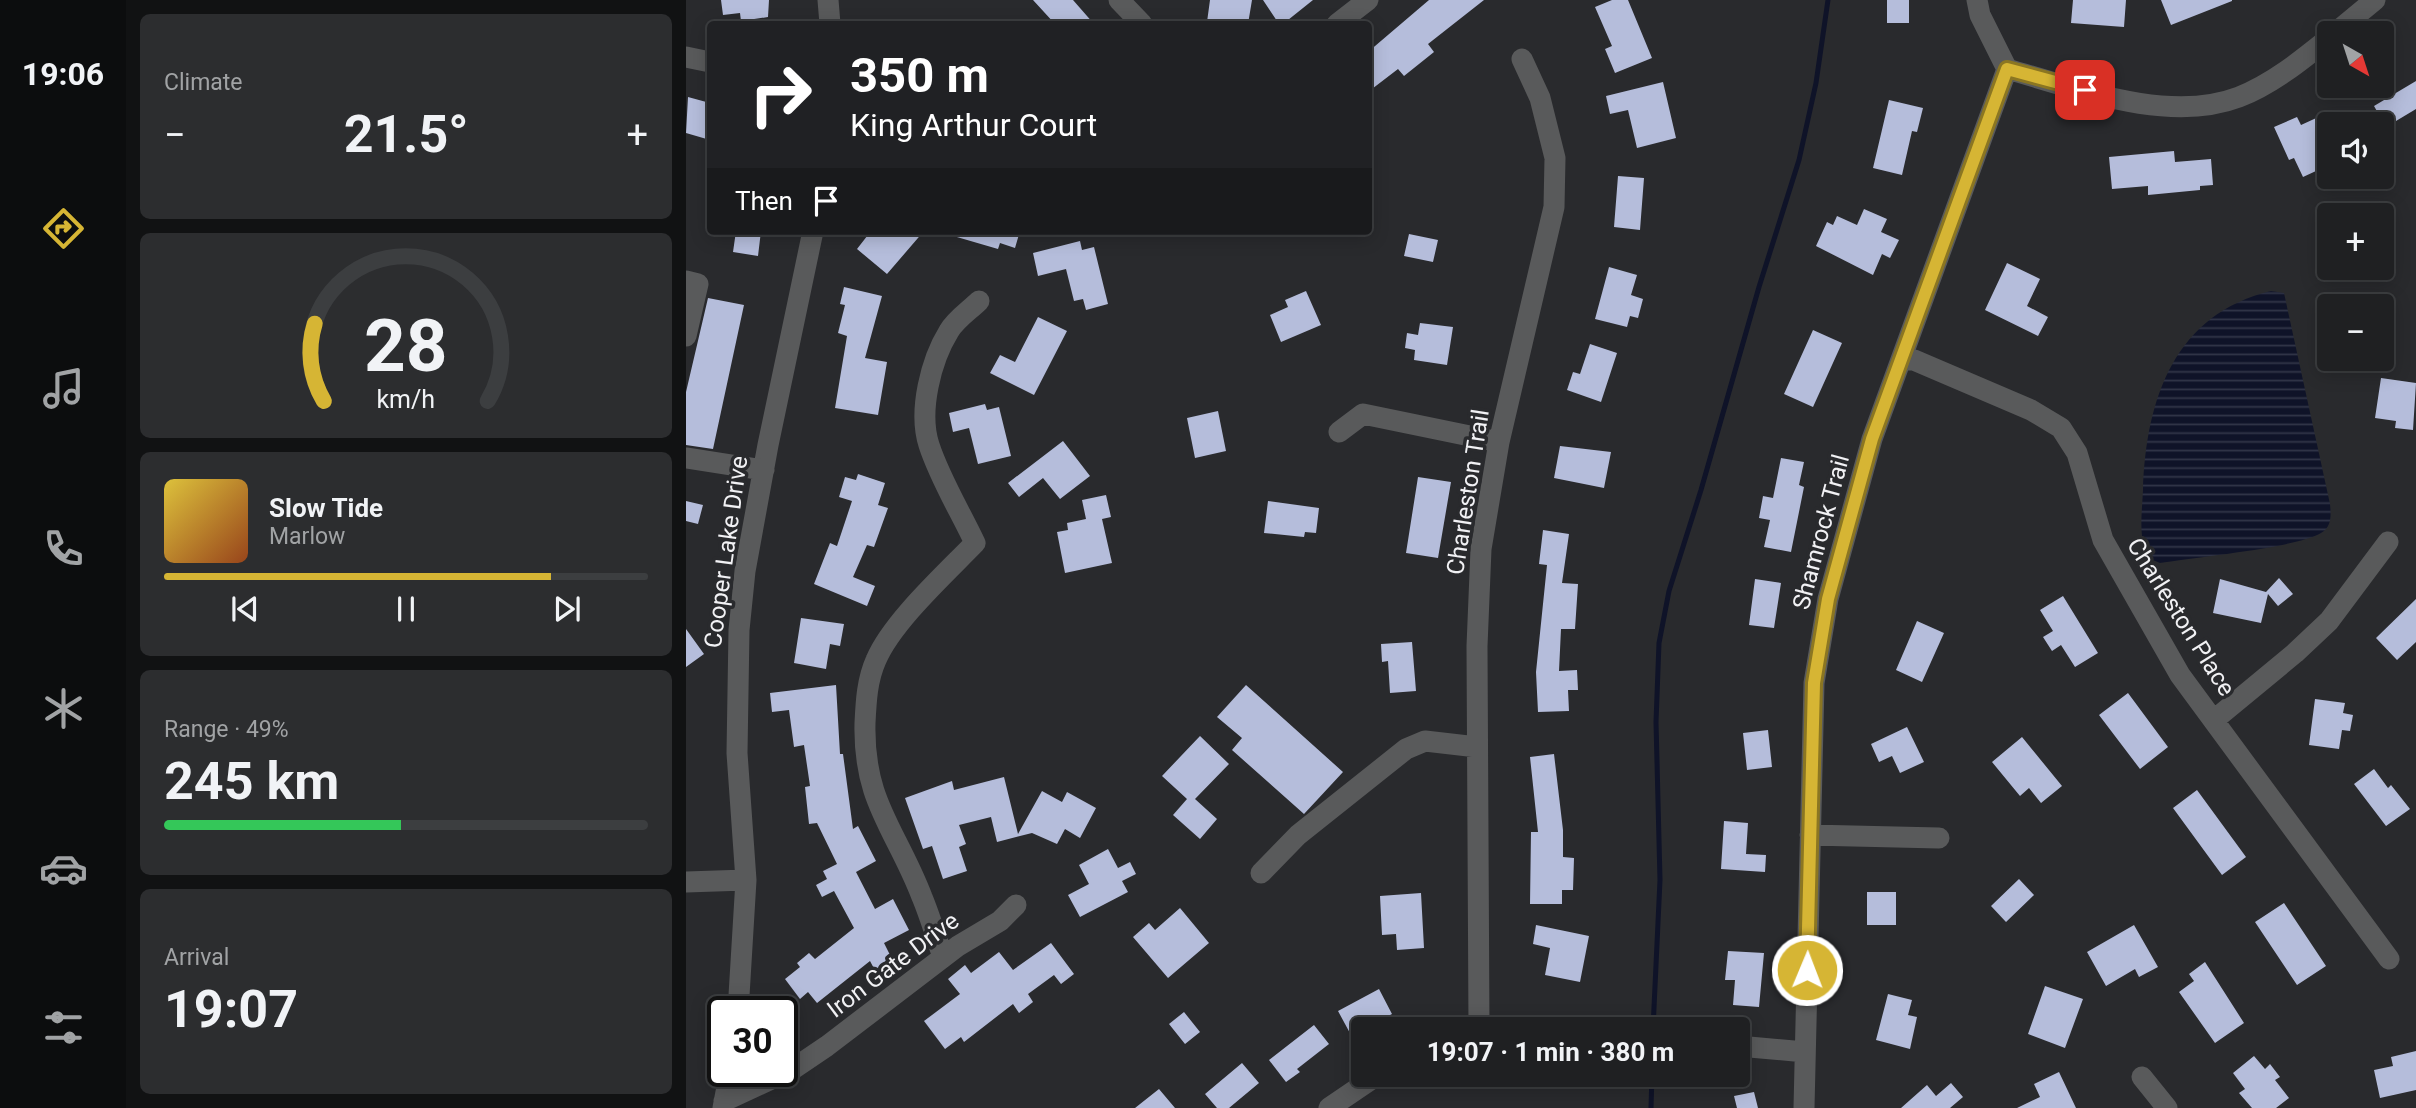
<!DOCTYPE html>
<html lang="en">
<head>
<meta charset="utf-8">
<style>
	:root { --surface:#1f2022; --page:#2c2d2f; --text:#f1f3f6; --muted:#a1a3a5; --line:#3c3e40; --accent:#d6b534 }
	body { margin:0; font-family:Roboto,sans-serif; background:var(--page); color:var(--text); height:100vh; display:flex; flex-direction:column; font-size:26px; white-space:nowrap }
	* { box-sizing:border-box; margin:0 }
	p { font-size:23px; color:var(--muted) }
	.icon { flex:none; width:38px; height:38px; fill:none; stroke:currentColor; stroke-width:2; stroke-linecap:round; stroke-linejoin:round }
	.map { position:relative; flex:1; overflow:hidden }
	.drawer { display:flex; flex-direction:column; gap:14px; padding:14px; background:#111213; width:560px }
	.drawer>* { flex:none }
	.top-card { position:absolute; left:21px; top:21px; width:665px; height:214px; border-radius:7px; box-shadow:0 4px 18px #0003,0 0 0 2px var(--line); background:#202124; color:#fff; overflow:hidden }
	.needle { width:46px; rotate:141deg }
	.fabs { position:absolute; left:1631px; top:21px; display:grid; gap:14px }
	.fabs a { display:grid; place-items:center; width:77px; height:77px; border-radius:7px; background:var(--surface); box-shadow:0 4px 18px #0003,0 0 0 2px var(--line); font-size:35px }
	.speed { position:absolute; left:21px; top:996px; display:flex; gap:14px; font-size:35px; font-weight:700; text-align:center }
	.speed>* { display:grid; place-content:center; width:91px; height:91px; border-radius:50%; background:var(--surface); box-shadow:0 4px 18px #0003,0 0 0 2px var(--line); line-height:1 }
	.speed .limit { border:4px solid #111; border-radius:10px; background:#fff; color:#111 }
	.pin { position:absolute; display:grid; place-items:center; width:60px; height:60px; color:#fff; margin:-30px; border-radius:14px; box-shadow:0 4px 10px #0006 }
	.me { position:absolute; width:77px; margin:-38px; rotate:1deg; stroke-linejoin:round; filter:drop-shadow(0 0 5px #0008) }
	.turn { display:flex; align-items:center; gap:24px; height:147px; padding:0 28px; font-size:32px }
	.turn .icon { width:91px; height:91px; stroke-width:2.5 }
	.turn b { display:block; font-size:49px; line-height:60px }
	.then { display:flex; align-items:center; height:66px; padding:0 28px; background:#0003; gap:14px; font-size:26px }
	.big { font-size:52px; font-weight:700; line-height:1.1 }
	.drawer .widget { flex:1; display:flex; flex-direction:column; justify-content:center; gap:10px; min-width:0; padding:0 24px; border-radius:10px; background:var(--page) }
	.drawer .dial { align-items:center; gap:0 }
	.dial svg { height:182px; overflow:visible; fill:none; stroke:var(--line); stroke-width:7; stroke-linecap:round; text-anchor:middle }
	.dial text { fill:var(--text); stroke:none }
	.song { display:flex; align-items:center; gap:21px }
	.cover { width:84px; height:84px; border-radius:10px; background:linear-gradient(135deg,hsl(50 70% 55%),hsl(20 70% 35%)) }
	.played { height:7px; border-radius:4px; background:linear-gradient(90deg,var(--accent) 80%,var(--line) 80%) }
	.keys { display:flex; justify-content:space-around; direction:ltr }
	.heat { display:flex; justify-content:space-between; align-items:center; font-size:38px; direction:ltr }
	.charge { height:10px; border-radius:5px; background:linear-gradient(90deg,#34c759 49%,var(--line) 0) }
	.trip { position:absolute; left:665px; top:1017px; width:399px; height:70px; border-radius:7px; background:var(--surface); box-shadow:0 4px 18px #0003,0 0 0 2px var(--line); font-weight:700; line-height:70px; text-align:center }
	main { display:flex; flex:1; min-height:0 }
	.tabs { display:flex; flex-direction:column; width:126px; justify-content:space-around; align-items:center; background:#0c0d0e; color:var(--muted) }
	.tabs .icon { width:49px; height:49px }
	.tabs .on { color:var(--accent) }
	.tabs b { font-size:32px; color:var(--text) }
	.map>svg:first-child { display:block }
	.water { fill:url(#water-rules) }
	.lines { fill:none; stroke-linecap:round; stroke-linejoin:round }
	.stream { stroke:#0f1328; stroke-width:5 }
	.building { fill:#b5bddb }
	.minor { stroke:#595a5b; stroke-width:21 }
	.route-casing { stroke:#8b7622; stroke-width:18 }
	.route { stroke:#d6b534; stroke-width:12 }
	.labels { text-anchor:middle; dominant-baseline:central; stroke-width:7; stroke-linejoin:round; paint-order:stroke }
	.street-label { font-size:24px; fill:#f1f1f4; stroke:#292a2d }
</style>
</head>
<body>
<main>
<nav class="tabs">
<b>19:06</b>
<svg class="icon on" aria-label="directions" viewBox="0 0 24 24"><path d="M12 3l9 9-9 9-9-9zM9 14v-3h6M13 9l2 2-2 2"/></svg>
<svg class="icon" aria-label="music" viewBox="0 0 24 24"><path d="M9 18V5l10-2v13"/><circle cx="6" cy="18" r="3"/><circle cx="16" cy="16" r="3"/></svg>
<svg class="icon" aria-label="phone" viewBox="0 0 24 24"><path d="M5 4h4l2 5-3 2q2 4 5 5l2-3 5 2v4C11 20 4 13 5 4z"/></svg>
<svg class="icon" aria-label="climate" viewBox="0 0 24 24"><path d="M12 3v18M4 7l16 10M4 17L20 7"/></svg>
<svg class="icon" aria-label="car" viewBox="0 0 24 24"><path d="M5 17H2v-5l4-1 3-4h7l3 4 3 1v5h-3M9 17h6M6 11h13"/><circle cx="7" cy="17" r="2"/><circle cx="17" cy="17" r="2"/></svg>
<svg class="icon" aria-label="filters" viewBox="0 0 24 24"><path d="M4 7h16M4 17h16"/><circle cx="9" cy="7" r="2"/><circle cx="15" cy="17" r="2"/></svg>
</nav>
<section class="drawer">
<div class="widget"><p>Climate</p>
<div class="heat"><a>−</a><b class="big">21.5°</b><a>+</a></div>
</div>
<div class="widget dial"><svg viewBox="0 0 100 80">
<path d="M14 69A42 42 0 1 1 86 69"/>
<path d="M14 69A42 42 0 0 1 10 35" stroke="#d6b534"/>
<text x="50" y="56" font-size="32" font-weight="700">28</text>
<text x="50" y="72" font-size="11">km/h</text>
</svg></div>
<div class="widget">
<div class="song"><i class="cover"></i><div><b>Slow Tide</b><p>Marlow</p></div></div>
<div class="played"></div>
<div class="keys"><svg class="icon" aria-label="previous" viewBox="0 0 24 24"><path d="M18 5L8 12l10 7zM5 5v14"/></svg><svg class="icon" aria-label="pause" viewBox="0 0 24 24"><path d="M8 5v14M16 5v14"/></svg><svg class="icon" aria-label="next" viewBox="0 0 24 24"><path d="M6 5l10 7-10 7zM19 5v14"/></svg></div>
</div>
<div class="widget"><p>Range · 49%</p><b class="big">245 km</b><div class="charge"></div></div>
<div class="widget"><p>Arrival</p><b class="big">19:07</b></div>
</section>
<div class="map">
<svg width="1730" height="1108" viewBox="0 0 1730 1108">
	<defs>
		<pattern id="water-rules" width="6" height="5" patternUnits="userSpaceOnUse" patternTransform="scale(1.75)"><rect width="6" height="5" fill="#0f1328"/><path d="M0 2.5h6" fill="none" stroke="#323648"/></pattern>
	</defs>
	<rect width="100%" height="100%" fill="#292a2d"/>
	<path class="water" d="M 1585,291 L 1598,293 L 1644,504 C 1645,515 1646,527 1635,533 C 1610,548 1508,557 1474,563 L 1462,558 C 1452,537 1456,513 1457,490 C 1460,398 1489,314 1585,291 Z"/>
	<g class="lines">
		<path class="stream" d="M 967,1029 L 974,880 L 970,722 L 973,643 L 983,591 L 1015,490 L 1073,287 L 1113,160 L 1130,83 L 1142,0
			M 965,1108 L 966,1074"/>
	</g>
	<path class="building" d="M 35,0 L 83,0 L 82,17 L 55,21 L 54,13 L 37,15 Z
		M 347,0 L 387,0 L 408,24 L 369,24 Z
		M 524,0 L 566,0 L 562,24 L 521,22 Z
		M 577,0 L 627,0 L 597,24 L 593,24 Z
		M 743,0 L 798,0 L 742,44 L 748,52 L 718,76 L 712,69 L 682,92 L 682,52 Z
		M 926,0 L 942,0 L 966,58 L 929,73 L 919,49 L 926,46 L 909,7 Z
		M 1201,0 L 1223,0 L 1223,23 L 1201,23 Z
		M 1387,0 L 1440,0 L 1438,27 L 1385,23 Z
		M 1475,0 L 1546,0 L 1546,1 L 1485,25 Z
		M 1730,81 L 1730,109 L 1700,127 L 1688,106 Z
		M 977,82 L 990,138 L 951,148 L 942,110 L 924,114 L 920,96 Z
		M 2,97 L 24,103 L 24,140 L 0,133 Z
		M 1203,100 L 1237,108 L 1231,132 L 1226,131 L 1216,175 L 1187,168 Z
		M 1639,114 L 1643,123 L 1643,148 L 1639,150 L 1643,165 L 1617,177 L 1608,158 L 1603,160 L 1588,127 L 1611,117 L 1615,125 Z
		M 1488,151 L 1489,162 L 1525,159 L 1527,185 L 1514,186 L 1514,190 L 1462,195 L 1462,186 L 1426,189 L 1423,157 Z
		M 932,176 L 958,178 L 954,230 L 928,227 Z
		M 1178,209 L 1201,219 L 1195,232 L 1213,240 L 1204,258 L 1196,254 L 1187,275 L 1130,246 L 1141,222 L 1147,225 L 1151,216 L 1171,225 Z
		M 50,231 L 75,231 L 72,256 L 47,252 Z
		M 185,231 L 238,231 L 201,274 L 171,249 Z
		M 264,231 L 334,231 L 329,248 L 314,243 L 312,249 L 264,235 Z
		M 723,234 L 752,240 L 747,262 L 718,256 Z
		M 394,241 L 396,250 L 408,247 L 422,304 L 400,310 L 397,299 L 388,301 L 380,269 L 352,276 L 347,253 Z
		M 1321,263 L 1354,279 L 1341,306 L 1362,317 L 1352,336 L 1299,310 Z
		M 923,267 L 951,275 L 945,295 L 957,299 L 952,318 L 944,316 L 941,327 L 909,319 Z
		M 158,287 L 196,296 L 179,358 L 201,362 L 192,415 L 149,408 L 161,336 L 152,333 L 159,305 L 154,304 Z
		M 620,291 L 635,325 L 595,342 L 584,315 L 602,307 L 599,300 Z
		M 22,298 L 58,305 L 27,449 L 0,445 L 0,392 Z
		M 352,317 L 381,331 L 348,395 L 304,373 L 314,355 L 329,362 Z
		M 734,323 L 767,327 L 761,365 L 728,360 L 729,350 L 719,348 L 721,333 L 732,335 Z
		M 1127,330 L 1156,343 L 1127,407 L 1098,394 Z
		M 904,344 L 931,353 L 915,402 L 881,390 L 887,372 L 894,374 Z
		M 1695,378 L 1730,383 L 1727,430 L 1709,428 L 1710,421 L 1689,418 Z
		M 299,404 L 301,410 L 313,407 L 325,456 L 292,464 L 283,428 L 267,432 L 263,413 Z
		M 532,411 L 540,451 L 509,458 L 501,418 Z
		M 377,441 L 404,476 L 374,499 L 357,478 L 333,497 L 322,483 Z
		M 874,446 L 925,452 L 918,488 L 868,478 Z
		M 1095,458 L 1118,462 L 1113,485 L 1118,487 L 1105,552 L 1078,547 L 1084,520 L 1073,518 L 1077,496 L 1087,498 Z
		M 172,474 L 199,483 L 192,505 L 202,508 L 188,547 L 181,545 L 167,577 L 189,586 L 181,606 L 128,584 L 144,543 L 151,546 L 166,501 L 153,497 L 159,477 L 170,480 Z
		M 732,477 L 765,482 L 752,558 L 720,553 Z
		M 420,495 L 425,517 L 416,519 L 426,563 L 379,573 L 371,532 L 382,530 L 381,523 L 400,519 L 396,500 Z
		M 0,501 L 17,505 L 12,524 L 0,521 Z
		M 582,501 L 633,508 L 630,533 L 619,532 L 618,537 L 578,533 Z
		M 857,530 L 883,534 L 876,583 L 892,584 L 889,629 L 875,629 L 873,671 L 891,670 L 892,690 L 882,690 L 883,711 L 852,712 L 850,672 L 861,565 L 853,564 Z
		M 1593,578 L 1607,594 L 1592,606 L 1582,594 L 1575,623 L 1527,613 L 1534,579 L 1580,592 Z
		M 1069,579 L 1095,583 L 1088,628 L 1063,625 Z
		M 1377,596 L 1412,653 L 1389,667 L 1375,645 L 1366,651 L 1357,637 L 1367,631 L 1354,610 Z
		M 1730,599 L 1730,642 L 1711,660 L 1690,638 Z
		M 115,618 L 158,624 L 154,646 L 144,644 L 140,669 L 108,663 Z
		M 1231,621 L 1258,633 L 1236,682 L 1210,670 Z
		M 0,629 L 18,654 L 0,667 Z
		M 726,642 L 730,691 L 704,693 L 702,661 L 696,662 L 695,644 Z
		M 150,685 L 154,754 L 157,754 L 167,829 L 172,826 L 190,861 L 170,872 L 189,909 L 207,899 L 223,930 L 198,943 L 210,967 L 192,976 L 184,961 L 131,1003 L 122,992 L 114,999 L 99,979 L 114,967 L 111,963 L 123,953 L 129,959 L 168,928 L 148,891 L 136,897 L 130,885 L 141,879 L 137,871 L 151,864 L 131,823 L 123,824 L 119,787 L 124,786 L 118,745 L 108,747 L 103,710 L 86,712 L 84,693 Z
		M 560,685 L 657,772 L 618,814 L 546,750 L 556,738 L 531,717 Z
		M 1442,693 L 1482,747 L 1454,769 L 1413,715 Z
		M 1629,699 L 1659,703 L 1657,713 L 1667,715 L 1664,731 L 1656,730 L 1653,749 L 1623,745 Z
		M 1221,727 L 1238,762 L 1214,773 L 1206,756 L 1193,762 L 1185,744 Z
		M 1082,730 L 1086,767 L 1061,770 L 1057,733 Z
		M 514,736 L 543,764 L 509,799 L 531,819 L 514,839 L 487,815 L 501,799 L 476,776 Z
		M 1336,737 L 1376,786 L 1355,803 L 1343,788 L 1334,796 L 1306,762 Z
		M 868,754 L 877,830 L 877,857 L 888,858 L 887,890 L 876,890 L 876,904 L 844,904 L 845,832 L 852,832 L 844,757 Z
		M 1688,769 L 1702,788 L 1705,785 L 1724,809 L 1700,826 L 1668,784 Z
		M 318,777 L 332,834 L 356,791 L 376,802 L 381,792 L 410,808 L 394,838 L 379,829 L 371,844 L 346,833 L 311,842 L 305,817 L 273,825 L 280,844 L 273,847 L 281,871 L 257,879 L 246,846 L 237,849 L 219,798 L 266,781 L 268,790 Z
		M 1511,790 L 1560,857 L 1536,875 L 1487,808 Z
		M 1038,821 L 1062,823 L 1060,854 L 1080,855 L 1079,872 L 1035,869 Z
		M 422,849 L 432,868 L 444,862 L 450,874 L 436,881 L 442,892 L 394,917 L 382,895 L 403,884 L 393,865 Z
		M 1333,879 L 1348,895 L 1320,922 L 1305,906 Z
		M 1181,892 L 1210,892 L 1210,925 L 1181,925 Z
		M 735,893 L 738,948 L 711,950 L 710,934 L 696,935 L 694,896 Z
		M 1598,903 L 1640,966 L 1611,985 L 1569,922 Z
		M 494,908 L 523,943 L 482,978 L 447,937 L 463,923 L 469,930 Z
		M 850,925 L 903,936 L 894,982 L 859,975 L 864,948 L 847,944 Z
		M 1448,925 L 1472,967 L 1453,977 L 1449,969 L 1420,986 L 1401,952 Z
		M 365,943 L 388,974 L 375,984 L 368,975 L 342,994 L 347,1002 L 333,1013 L 327,1004 L 278,1042 L 275,1037 L 259,1049 L 238,1021 L 274,994 L 262,979 L 279,965 L 285,973 L 313,952 L 327,970 Z
		M 1042,951 L 1078,953 L 1073,1007 L 1047,1005 L 1049,980 L 1039,980 Z
		M 1519,962 L 1558,1023 L 1529,1043 L 1493,992 L 1508,981 L 1503,974 Z
		M 1359,986 L 1397,999 L 1379,1048 L 1342,1034 Z
		M 693,989 L 706,1014 L 665,1035 L 652,1011 Z
		M 1202,994 L 1226,1000 L 1222,1015 L 1231,1017 L 1224,1049 L 1190,1040 Z
		M 498,1012 L 514,1032 L 499,1044 L 483,1024 Z
		M 628,1025 L 643,1044 L 611,1069 L 614,1072 L 600,1082 L 583,1060 Z
		M 1730,1051 L 1730,1090 L 1694,1098 L 1688,1070 L 1707,1066 L 1705,1057 Z
		M 1568,1056 L 1579,1069 L 1584,1064 L 1594,1077 L 1589,1080 L 1603,1098 L 1590,1108 L 1566,1108 L 1553,1093 L 1559,1089 L 1547,1073 Z
		M 556,1063 L 573,1083 L 543,1108 L 531,1108 L 519,1094 Z
		M 1373,1072 L 1390,1108 L 1331,1108 L 1354,1097 L 1348,1084 Z
		M 1265,1083 L 1277,1097 L 1264,1108 L 1215,1108 L 1241,1085 L 1250,1096 Z
		M 473,1089 L 489,1108 L 449,1108 Z
		M 1068,1092 L 1072,1108 L 1051,1108 L 1048,1096 Z"/>
	<g class="lines">
		<path class="minor" d="M 142,0 L 144,24
			M 433,0 L 456,24
			M 651,24 L 682,0
			M 1649,33 L 1689,0
			M 0,57 L 24,62
			M 1321,69 C 1389,88 1483,124 1553,97 C 1586,84 1616,60 1643,38
			M 0,281 L 12,284 L 0,336
			M 1216,360 L 1228,360 L 1345,410 L 1375,428 L 1391,453 L 1417,540 L 1494,675 L 1703,959
			M 653,432 L 677,414 L 813,442
			M 0,458 L 78,470
			M 1528,720 L 1609,653 L 1643,621 L 1702,542
			M 1124,835 L 1253,838
			M 575,873 L 612,835 L 720,749 L 739,741 L 791,747
			M 0,882 L 60,880
			M 257,957 C 250,937 244,916 236,897 C 210,829 177,802 179,723 C 180,702 181,680 190,660 C 206,622 260,573 289,543 C 274,511 254,479 243,445 C 232,411 245,360 263,331 C 270,319 284,310 293,301
			M 52,1012 L 60,880 L 51,753 L 53,630 L 59,571 L 82,445 L 127,231
			M 793,1029 L 791,646 L 795,549 L 813,442 L 868,207 L 869,158 L 854,98 L 836,59
			M 1052,1046 L 1119,1052
			M 1456,1077 L 1481,1108
			M 38,1101 L 107,1069 L 141,1046 L 272,946 L 314,921 L 330,905
			M 37,1108 L 44,1071
			M 643,1108 L 693,1074
			M 1118,1108 L 1128,683 L 1142,599 L 1186,439 L 1321,69 L 1294,15 L 1291,0"/>
	</g>
	<g class="lines">
		<defs>
			<path id="route" d="M 1121,970 L 1128,683 L 1142,599 L 1186,439 L 1321,69 L 1399,90"/>
		</defs>
		<use href="#route" class="route-casing"/>
		<use href="#route" class="route"/>
	</g>
	<g class="labels">
		<g class="street-label">
			<text transform="translate(782 492) rotate(-81)">Charleston Trail</text>
			<text transform="translate(1135 532) rotate(-75)">Shamrock Trail</text>
			<text transform="translate(40 552) rotate(-82)">Cooper Lake Drive</text>
			<text transform="translate(1495 617) rotate(58)">Charleston Place</text>
			<text transform="translate(207 965) rotate(-37)">Iron Gate Drive</text>
		</g>
	</g>
</svg>
<div class="fabs">
<a><svg class="needle" viewBox="-14 -14 28 28"><path d="M0-13l5 13h-10z" fill="#e53935"/><path d="M0 13l5-13h-10z" fill="#a1a3a5"/></svg></a>
<a><svg class="icon" aria-label="sound" viewBox="0 0 24 24"><path d="M4 9h4l5-4v14l-5-4H4zM17 9q2 3 0 6"/></svg></a>
<a>+</a>
<a>−</a>
</div>
<div class="speed"><div class="limit">30</div></div>
<div class="pin" style="left:1399px;top:90px;background:#d93025"><svg class="icon" aria-label="arrive" viewBox="0 0 24 24"><path d="M6 21V4h12l-3 4 3 4H6"/></svg></div>
<svg class="me" style="left:1121px;top:970px" viewBox="-20 -20 40 40"><circle r="17" fill="#d6b534" stroke="#fff" stroke-width="3"/><path d="M0-11L8 9 0 5-8 9z" fill="#fff"/></svg>
<div class="trip">19:07 · 1 min · 380 m</div>
<div class="top-card">
<div class="turn"><svg class="icon" aria-label="right" viewBox="0 0 24 24"><path d="M7 20v-9h11M14 6l5 5-5 5"/></svg><div><b>350 m</b>King Arthur Court</div></div>
<div class="then">Then<svg class="icon" aria-label="arrive" viewBox="0 0 24 24"><path d="M6 21V4h12l-3 4 3 4H6"/></svg></div>
</div>
</div>
</main>
</body>
</html>
